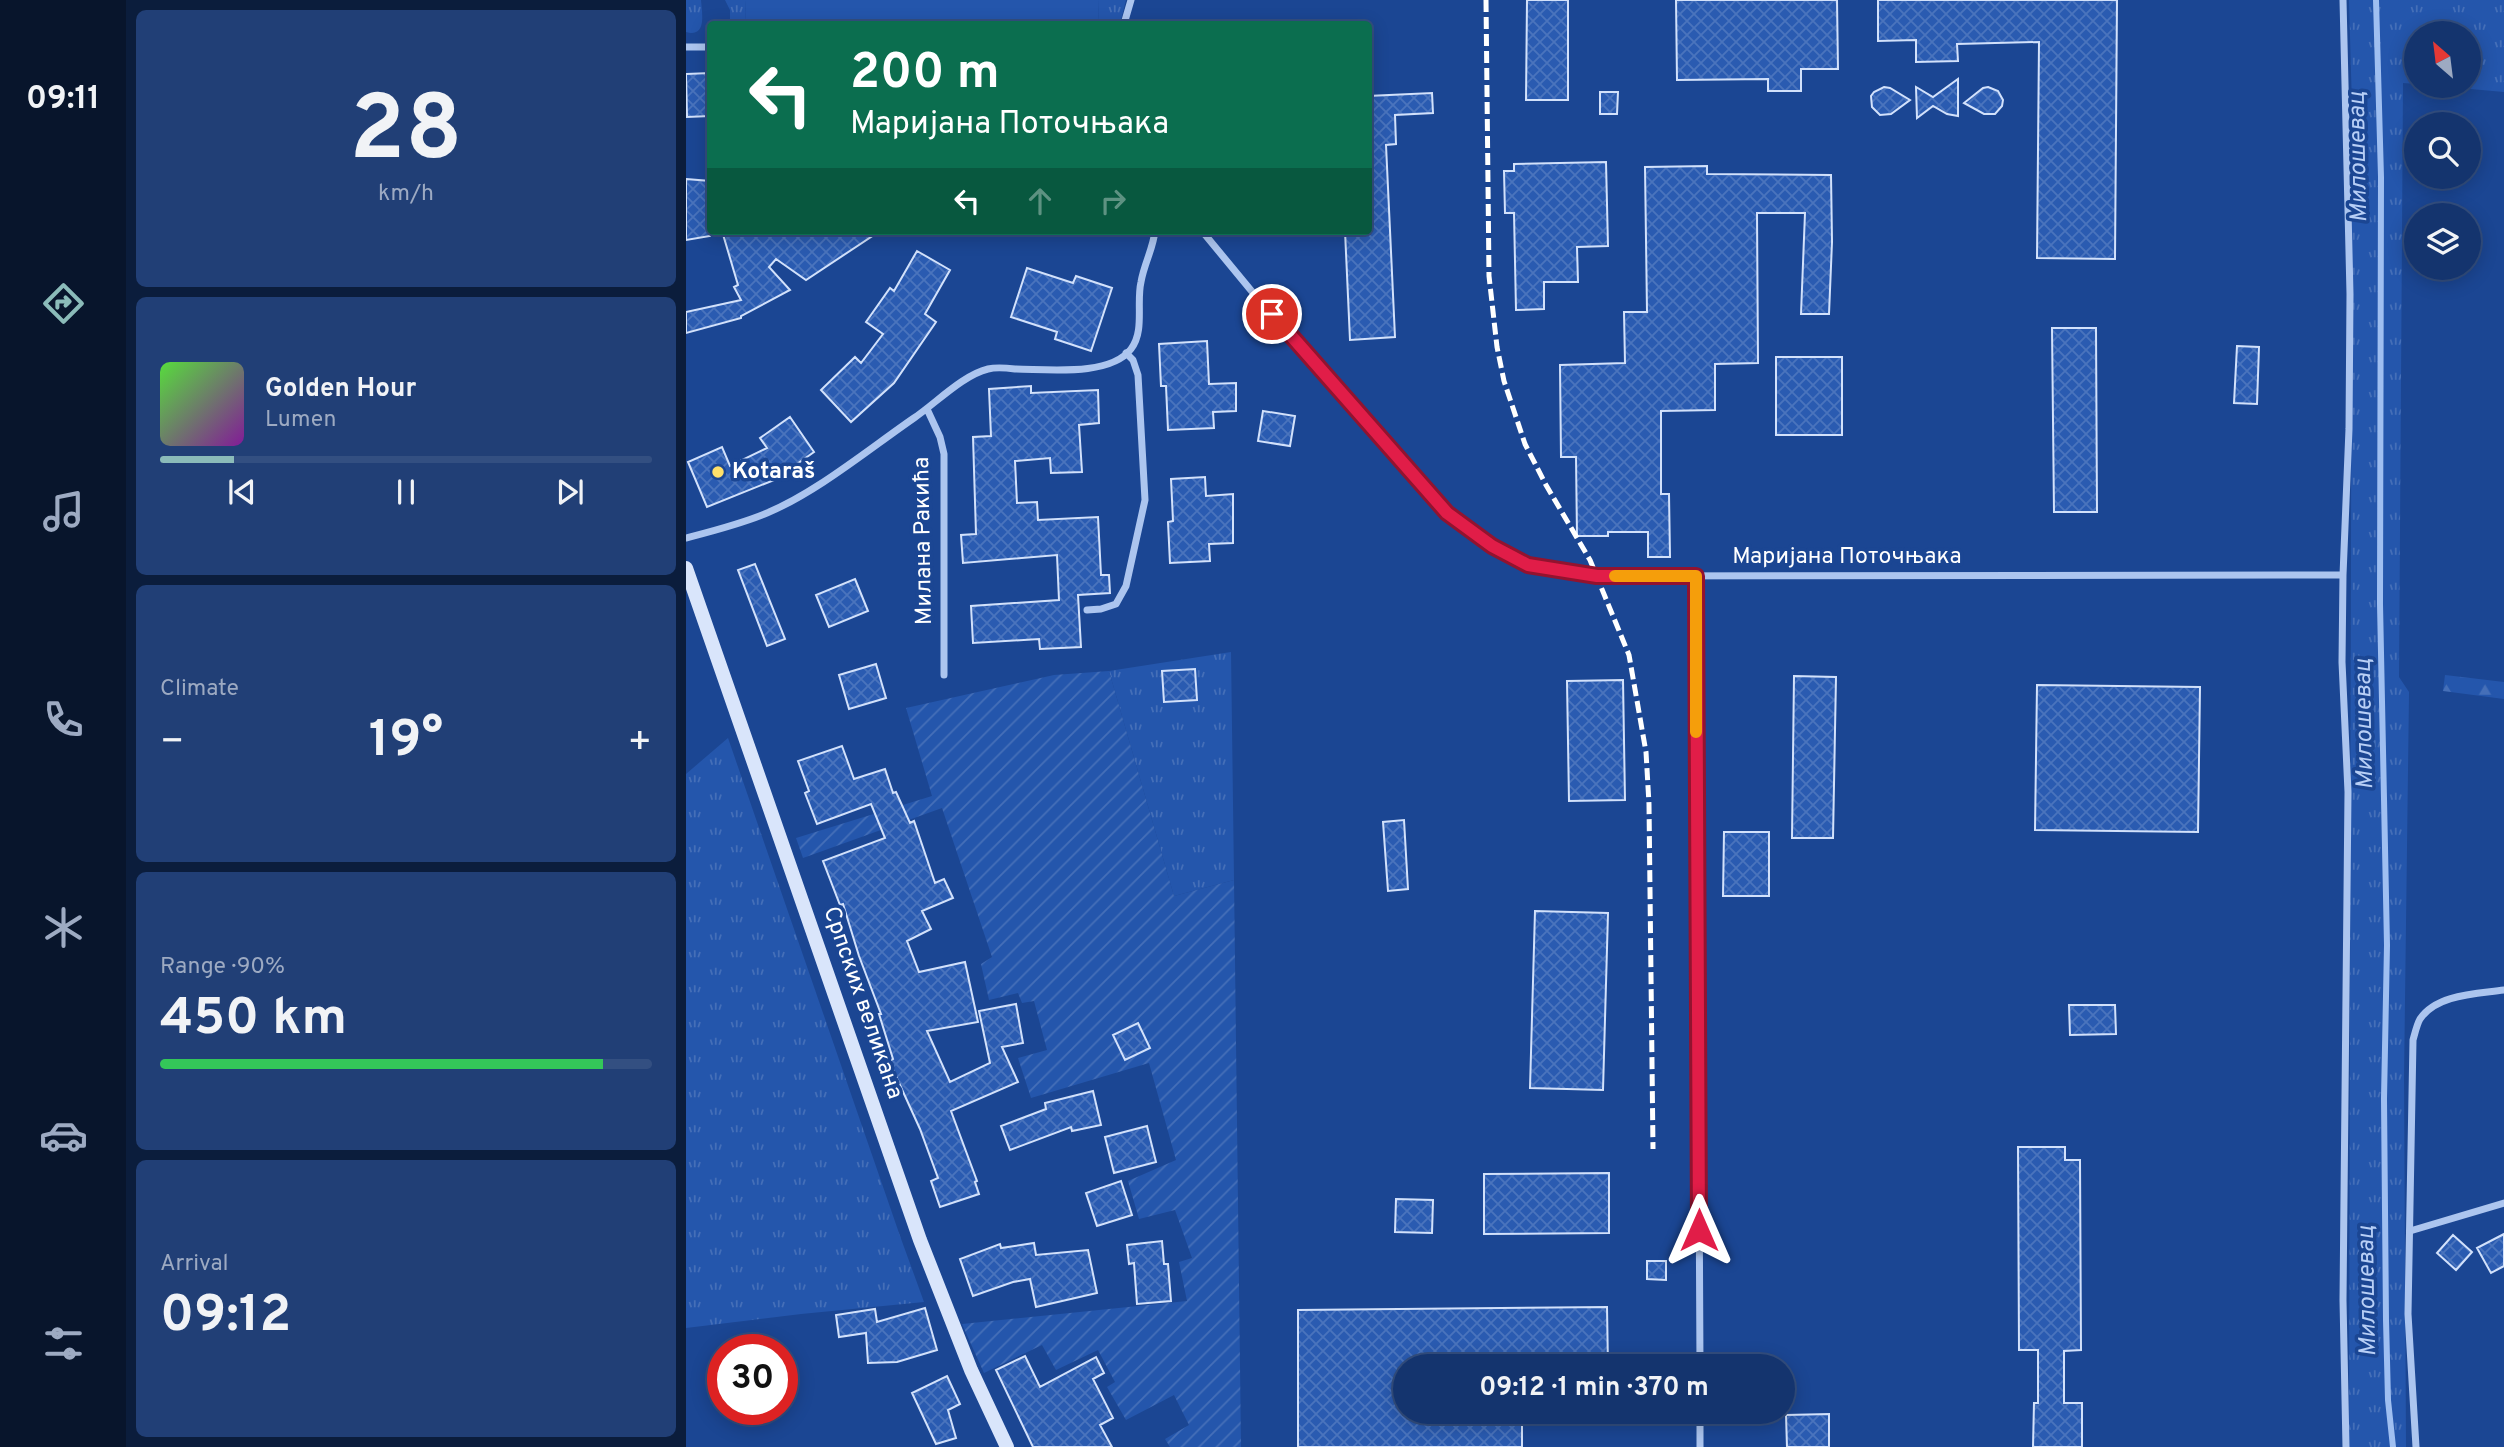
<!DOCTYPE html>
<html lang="en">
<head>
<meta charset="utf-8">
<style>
	:root { --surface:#14346e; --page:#213f76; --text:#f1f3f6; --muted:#9daac2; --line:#334f81; --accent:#8bbbb9 }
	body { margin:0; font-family:Overpass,sans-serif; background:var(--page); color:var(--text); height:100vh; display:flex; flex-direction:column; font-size:26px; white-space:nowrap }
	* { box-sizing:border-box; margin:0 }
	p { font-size:23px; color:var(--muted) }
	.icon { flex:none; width:38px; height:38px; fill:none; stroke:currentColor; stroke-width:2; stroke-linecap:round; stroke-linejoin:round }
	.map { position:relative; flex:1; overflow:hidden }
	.sheet { display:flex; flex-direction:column; gap:10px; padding:10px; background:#0b1d3c; width:560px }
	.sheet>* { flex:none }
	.hud { position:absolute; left:21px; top:21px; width:665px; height:214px; border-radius:7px; box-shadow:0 4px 18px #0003,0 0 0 2px var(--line); background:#0b6e4f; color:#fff; overflow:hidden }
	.needle { width:46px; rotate:332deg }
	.controls { position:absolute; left:1718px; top:21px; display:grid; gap:14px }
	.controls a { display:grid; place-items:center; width:77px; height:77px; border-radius:50%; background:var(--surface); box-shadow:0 4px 18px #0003,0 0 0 2px var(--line); font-size:35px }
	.speed { position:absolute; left:21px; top:1334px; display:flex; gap:14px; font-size:35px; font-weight:700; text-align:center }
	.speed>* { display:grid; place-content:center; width:91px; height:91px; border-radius:50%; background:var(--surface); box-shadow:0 4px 18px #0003,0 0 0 2px var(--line); line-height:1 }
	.speed .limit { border:10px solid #d22; background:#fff; color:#111 }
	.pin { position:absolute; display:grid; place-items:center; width:60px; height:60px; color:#fff; margin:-30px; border:4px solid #fff; border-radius:50%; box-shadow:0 2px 7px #0007 }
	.me { position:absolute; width:77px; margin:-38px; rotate:0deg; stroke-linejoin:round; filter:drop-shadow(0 0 5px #0008) }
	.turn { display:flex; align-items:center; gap:24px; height:147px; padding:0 28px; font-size:32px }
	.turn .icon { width:91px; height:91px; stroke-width:2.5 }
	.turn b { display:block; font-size:49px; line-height:60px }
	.lanes { display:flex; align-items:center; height:66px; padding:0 28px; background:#0003; justify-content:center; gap:35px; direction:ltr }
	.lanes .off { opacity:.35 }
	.big { font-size:52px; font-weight:700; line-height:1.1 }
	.sheet .card { flex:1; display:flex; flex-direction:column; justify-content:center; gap:10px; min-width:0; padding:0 24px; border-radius:10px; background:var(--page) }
	.sheet .dial { align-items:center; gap:0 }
	.dial b { font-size:91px; line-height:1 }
	.song { display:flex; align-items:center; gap:21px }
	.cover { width:84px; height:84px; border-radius:10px; background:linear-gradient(135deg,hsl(110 70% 55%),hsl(290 70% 35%)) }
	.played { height:7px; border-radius:4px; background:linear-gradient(90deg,var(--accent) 15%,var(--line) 15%) }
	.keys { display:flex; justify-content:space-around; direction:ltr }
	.heat { display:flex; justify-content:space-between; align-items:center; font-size:38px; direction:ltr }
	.charge { height:10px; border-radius:5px; background:linear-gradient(90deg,#34c759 90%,var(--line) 0) }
	.trip { position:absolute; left:707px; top:1354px; width:402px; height:70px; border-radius:35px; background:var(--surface); box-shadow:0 4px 18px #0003,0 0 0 2px var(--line); font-weight:700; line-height:70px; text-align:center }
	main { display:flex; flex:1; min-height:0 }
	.tabs { display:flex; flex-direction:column; width:126px; justify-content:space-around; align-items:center; background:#08152c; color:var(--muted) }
	.tabs .icon { width:49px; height:49px }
	.tabs .selected { color:var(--accent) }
	.tabs b { font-size:32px; color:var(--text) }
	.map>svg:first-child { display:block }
	.grass { fill:url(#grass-tufts) }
	.forest { fill:url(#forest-firs) }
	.garden { fill:url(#garden-furrows) }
	.pitch { fill:#2456ac }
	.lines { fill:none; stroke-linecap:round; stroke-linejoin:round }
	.stream { stroke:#9fbff1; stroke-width:6 }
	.building { fill:url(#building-cross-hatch); stroke:#d2e1fb; stroke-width:2 }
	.street { stroke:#acc5ef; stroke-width:7 }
	.secondary { stroke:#d9e5fb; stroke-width:14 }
	.rail { stroke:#fff; stroke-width:5; stroke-dasharray:12 5; stroke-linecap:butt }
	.route-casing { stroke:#92132f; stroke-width:18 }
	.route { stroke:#e11d48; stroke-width:12 }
	.slow { stroke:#f59e0b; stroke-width:12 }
	.poi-dot { fill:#ffe06a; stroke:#1b4693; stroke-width:2.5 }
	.labels { text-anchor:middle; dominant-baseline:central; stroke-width:7; stroke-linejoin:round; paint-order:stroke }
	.poi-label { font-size:23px; font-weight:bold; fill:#fff; stroke:#1b4693; text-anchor:start }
	.street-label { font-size:23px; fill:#fff; stroke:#1b4693 }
	.water-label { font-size:24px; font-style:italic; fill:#b8cff6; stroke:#1b4693 }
</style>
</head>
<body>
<main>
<nav class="tabs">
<b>09:11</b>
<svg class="icon selected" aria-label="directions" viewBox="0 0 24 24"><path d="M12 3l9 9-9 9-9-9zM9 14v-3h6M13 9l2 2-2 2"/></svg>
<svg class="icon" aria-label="music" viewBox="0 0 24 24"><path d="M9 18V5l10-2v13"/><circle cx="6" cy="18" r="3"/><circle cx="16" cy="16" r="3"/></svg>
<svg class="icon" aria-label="phone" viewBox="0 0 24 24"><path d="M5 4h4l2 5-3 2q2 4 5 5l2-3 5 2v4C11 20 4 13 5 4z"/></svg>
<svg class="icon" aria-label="climate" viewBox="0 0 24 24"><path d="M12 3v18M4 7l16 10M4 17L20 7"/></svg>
<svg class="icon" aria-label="car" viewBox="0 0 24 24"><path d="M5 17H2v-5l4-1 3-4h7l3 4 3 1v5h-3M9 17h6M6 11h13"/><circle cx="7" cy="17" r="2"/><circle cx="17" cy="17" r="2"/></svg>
<svg class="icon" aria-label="filters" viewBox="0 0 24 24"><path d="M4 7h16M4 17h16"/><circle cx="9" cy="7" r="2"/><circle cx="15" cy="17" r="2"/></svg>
</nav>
<section class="sheet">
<div class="card dial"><b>28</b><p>km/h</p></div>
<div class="card">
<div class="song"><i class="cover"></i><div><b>Golden Hour</b><p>Lumen</p></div></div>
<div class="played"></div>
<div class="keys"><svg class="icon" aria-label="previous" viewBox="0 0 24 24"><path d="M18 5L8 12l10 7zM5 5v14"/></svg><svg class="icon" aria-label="pause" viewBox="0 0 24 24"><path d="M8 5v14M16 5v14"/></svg><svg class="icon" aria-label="next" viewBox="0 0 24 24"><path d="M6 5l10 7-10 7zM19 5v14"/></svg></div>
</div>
<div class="card"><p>Climate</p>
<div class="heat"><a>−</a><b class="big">19°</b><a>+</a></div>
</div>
<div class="card"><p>Range · 90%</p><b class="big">450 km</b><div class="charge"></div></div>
<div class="card"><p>Arrival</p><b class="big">09:12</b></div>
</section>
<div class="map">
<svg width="1818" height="1447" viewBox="0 0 1818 1447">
	<defs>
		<pattern id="grass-tufts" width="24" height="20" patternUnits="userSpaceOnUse" patternTransform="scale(1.75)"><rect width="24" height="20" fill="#2456ac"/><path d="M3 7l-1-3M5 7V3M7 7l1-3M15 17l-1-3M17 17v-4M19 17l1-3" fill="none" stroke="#456fb8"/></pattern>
		<pattern id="forest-firs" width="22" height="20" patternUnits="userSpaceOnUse" patternTransform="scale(1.75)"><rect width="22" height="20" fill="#2456ac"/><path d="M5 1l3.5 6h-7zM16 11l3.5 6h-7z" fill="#456fb8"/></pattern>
		<pattern id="garden-furrows" width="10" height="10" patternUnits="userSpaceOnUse" patternTransform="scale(1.75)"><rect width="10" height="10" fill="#2456ac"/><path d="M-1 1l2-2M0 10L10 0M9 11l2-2" fill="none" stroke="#456fb8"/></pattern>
		<pattern id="building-cross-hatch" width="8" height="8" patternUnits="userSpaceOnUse" patternTransform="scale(1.75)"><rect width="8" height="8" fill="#2a5bb1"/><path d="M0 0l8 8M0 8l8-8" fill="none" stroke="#4a74bd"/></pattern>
	</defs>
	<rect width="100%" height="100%" fill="#1b4693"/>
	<path class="grass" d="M 0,0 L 15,0 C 16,14 21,38 0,32 Z
		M 39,0 L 60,0 L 59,24 L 44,24 L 44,10 Z
		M 413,0 L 440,0 L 434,24 L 412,24 Z
		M 1663,0 L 1818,0 L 1818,92 L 1752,86 L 1783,86 L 1783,33 L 1731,33 L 1731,84 L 1717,83 L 1713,677 L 1723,692 L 1718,1078 L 1720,1447 L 1663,1447 L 1666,106 Z
		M 545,652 L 548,880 L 488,896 L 423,671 Z
		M 42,738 L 214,1236 L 238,1302 L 115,1314 L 0,1328 L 0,774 Z"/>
	<path class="forest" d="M 1759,675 L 1818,682 L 1818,699 L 1757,691 Z"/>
	<path class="garden" d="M 423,671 L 488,896 L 548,880 L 555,1447 L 484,1447 L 479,1439 L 503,1425 L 488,1395 L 440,1420 L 421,1387 L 429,1382 L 412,1350 L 370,1370 L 356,1345 L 298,1373 L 276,1324 L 501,1301 L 493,1262 L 506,1258 L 489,1210 L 453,1219 L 442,1181 L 490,1160 L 463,1063 L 345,1098 L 332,1058 L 361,1050 L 348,1001 L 336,1003 L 332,993 L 303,1000 L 295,964 L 306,957 L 256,808 L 117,858 L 110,838 L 246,796 L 220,708 L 368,675 Z"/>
	<path class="pitch" d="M 60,0 L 413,0 L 412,24 L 59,24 Z"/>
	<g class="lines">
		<path class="stream" d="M 1690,0 L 1695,177 L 1694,604 L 1701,945 L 1698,1099 L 1700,1320 L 1702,1400 L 1707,1447"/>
	</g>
	<path class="building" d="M 841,0 L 882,0 L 882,100 L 840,100 Z
		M 990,0 L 1151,0 L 1152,69 L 1115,69 L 1115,91 L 1082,91 L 1082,79 L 991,80 Z
		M 1192,0 L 1431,0 L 1429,259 L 1351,258 L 1353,42 L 1271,44 L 1272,61 L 1230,62 L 1230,40 L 1192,41 Z
		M 24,73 L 24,116 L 1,117 L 0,74 Z
		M 1272,79 L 1272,116 L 1261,114 L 1247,106 L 1231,118 L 1230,87 L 1247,97 Z
		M 1198,87 L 1204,88 L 1224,100 L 1205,114 L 1194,115 L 1186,107 L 1185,96 L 1188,92 Z
		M 1302,87 L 1312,91 L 1317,100 L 1316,106 L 1309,114 L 1298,114 L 1278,103 L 1297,88 Z
		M 914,92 L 932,92 L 931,114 L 914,114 Z
		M 746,93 L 747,113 L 709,115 L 710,144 L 700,145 L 709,337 L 664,340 L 659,231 L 682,231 L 682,96 Z
		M 920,162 L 922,246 L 891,247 L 892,282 L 858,282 L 858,309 L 830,310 L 828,213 L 819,213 L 818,171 L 828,171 L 828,164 Z
		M 1021,166 L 1021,174 L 1145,175 L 1146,242 L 1143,314 L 1115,314 L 1119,213 L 1071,213 L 1072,363 L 1029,364 L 1029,410 L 975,411 L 975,494 L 983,494 L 984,557 L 962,557 L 962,532 L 922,532 L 922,536 L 891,536 L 890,457 L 875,457 L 874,365 L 939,363 L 938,312 L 961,312 L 959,167 Z
		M 0,179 L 24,181 L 24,236 L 0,240 Z
		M 36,231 L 194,231 L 120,280 L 90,259 L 83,267 L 104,290 L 55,316 L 55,318 L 0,333 L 0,312 L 55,300 L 48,287 L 52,285 Z
		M 231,251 L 264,270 L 239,314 L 250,322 L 208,383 L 165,422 L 135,390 L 169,357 L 175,363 L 197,334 L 180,322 L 204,288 L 208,291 Z
		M 341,268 L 387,283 L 390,276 L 426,288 L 405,351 L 369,339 L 371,332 L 325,317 Z
		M 1366,328 L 1410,328 L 1411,512 L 1368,512 Z
		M 521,341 L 523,384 L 550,383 L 550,411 L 527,412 L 528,428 L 482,430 L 480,386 L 475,386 L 473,344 Z
		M 1551,346 L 1573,347 L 1571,404 L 1548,403 Z
		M 1090,357 L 1156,357 L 1156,435 L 1090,435 Z
		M 345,386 L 345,393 L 412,390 L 413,423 L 393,425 L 396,472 L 365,473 L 364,458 L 329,461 L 331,503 L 351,502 L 352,520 L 412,517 L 415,575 L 423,575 L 424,593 L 392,595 L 395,647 L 354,649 L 353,639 L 287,643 L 285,606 L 373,600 L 371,555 L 277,563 L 275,535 L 290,534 L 287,437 L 305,436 L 303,389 Z
		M 577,411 L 609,416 L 604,446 L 572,441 Z
		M 104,417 L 128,452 L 88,480 L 21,507 L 2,462 L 36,447 L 44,466 L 81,448 L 74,438 Z
		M 519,477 L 520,496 L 547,494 L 547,543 L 523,544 L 524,561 L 484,563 L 482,522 L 487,521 L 485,479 Z
		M 69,564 L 99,639 L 81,646 L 52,570 Z
		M 169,579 L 182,611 L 143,627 L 130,595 Z
		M 190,664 L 200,698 L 163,709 L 153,675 Z
		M 509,669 L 511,700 L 478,702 L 476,671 Z
		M 1108,676 L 1150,677 L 1147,838 L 1106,838 Z
		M 937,680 L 939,800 L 883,801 L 881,681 Z
		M 1351,685 L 1514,687 L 1512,832 L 1349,830 Z
		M 156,746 L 168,779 L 199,769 L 207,793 L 210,792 L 224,823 L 228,821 L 249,883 L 258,879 L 267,898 L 236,911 L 245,929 L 221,941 L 233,972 L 279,962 L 292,1022 L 241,1031 L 264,1082 L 304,1063 L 293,1011 L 330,1004 L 337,1043 L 316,1047 L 332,1082 L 265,1111 L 291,1181 L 289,1182 L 293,1194 L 254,1207 L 245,1181 L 252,1178 L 234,1129 L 203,1061 L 207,1059 L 193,1014 L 195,1014 L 173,956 L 157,904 L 154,905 L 137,861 L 199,838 L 185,804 L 131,824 L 119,793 L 123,791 L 112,761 Z
		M 718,820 L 722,889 L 702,891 L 697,822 Z
		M 1038,832 L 1083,832 L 1083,896 L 1037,896 Z
		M 849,911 L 922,913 L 917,1090 L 844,1088 Z
		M 1383,1005 L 1429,1005 L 1430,1034 L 1384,1035 Z
		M 452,1023 L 464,1048 L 439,1060 L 427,1035 Z
		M 407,1091 L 415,1125 L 386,1131 L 385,1127 L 324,1150 L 315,1126 L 360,1109 L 359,1103 Z
		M 461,1126 L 470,1162 L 428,1173 L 419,1137 Z
		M 1332,1147 L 1379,1147 L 1379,1160 L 1394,1160 L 1395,1350 L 1378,1351 L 1378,1403 L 1396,1403 L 1396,1447 L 1347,1447 L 1348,1403 L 1352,1403 L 1352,1350 L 1333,1350 Z
		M 923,1173 L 923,1233 L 798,1234 L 798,1174 Z
		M 435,1181 L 446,1215 L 411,1226 L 400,1193 Z
		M 710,1199 L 747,1200 L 746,1233 L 709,1232 Z
		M 1818,1234 L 1818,1266 L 1805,1273 L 1791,1248 Z
		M 1767,1235 L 1786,1252 L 1770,1270 L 1751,1253 Z
		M 476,1241 L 478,1264 L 482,1264 L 485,1301 L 451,1304 L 448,1263 L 443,1264 L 441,1245 Z
		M 348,1243 L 350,1255 L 402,1250 L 411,1293 L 350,1307 L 344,1279 L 327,1282 L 287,1296 L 274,1259 L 314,1244 L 315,1248 Z
		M 961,1261 L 980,1261 L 980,1280 L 961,1279 Z
		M 921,1307 L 922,1367 L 719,1367 L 719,1412 L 836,1412 L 836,1447 L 612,1447 L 612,1310 Z
		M 239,1308 L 251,1350 L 211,1362 L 182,1363 L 180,1333 L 153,1337 L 150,1315 L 189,1309 L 191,1322 Z
		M 339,1356 L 354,1387 L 410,1357 L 418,1373 L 407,1379 L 427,1418 L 414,1425 L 426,1447 L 347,1447 L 310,1370 Z
		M 261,1376 L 274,1404 L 262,1410 L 270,1438 L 250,1444 L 226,1393 Z
		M 1143,1414 L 1143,1447 L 1101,1447 L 1100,1415 Z"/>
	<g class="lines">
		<path class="street" d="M 1657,0 L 1664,294 L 1663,429 L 1657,575 L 1656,662 L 1662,792 L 1657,1300 L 1660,1447
			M 438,24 L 445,0
			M 0,47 L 24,47
			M 516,231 L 568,294 L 761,513 L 806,546 L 842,565 L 911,576 L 1657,575
			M 241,409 L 254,437 L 258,454 L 258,675
			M 0,538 C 27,531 55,524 81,513 C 131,492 183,449 228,418 C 250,403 277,375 302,369 C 310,367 321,368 329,369 C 360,369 424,377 445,349 C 459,331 450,303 455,282 C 458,264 467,249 469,231
			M 1010,576 L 1014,1367
			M 401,610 L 415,609 L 430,604 L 440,586 L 459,500 L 452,375 L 447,360 L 440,353
			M 1724,1231 L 1818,1203
			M 1014,1412 L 1014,1447
			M 1730,1447 L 1722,1314 L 1727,1040 C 1729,1033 1731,1024 1734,1019 C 1751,994 1791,994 1818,990"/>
		<path class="secondary" d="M 0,568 L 234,1240 L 285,1370 L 321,1447"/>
		<path class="rail" d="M 800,0 L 803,276 L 811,347 L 818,381 L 839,444 L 860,485 L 904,560 L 943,655 L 960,752 L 963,804 L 967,1149"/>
	</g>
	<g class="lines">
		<defs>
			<path id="route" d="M 586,314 L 761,513 L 806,546 L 842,565 L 911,576 L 1010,576 L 1013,1230"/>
		</defs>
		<use href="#route" class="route-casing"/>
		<use href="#route" class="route"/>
		<path class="slow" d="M 929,576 L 1010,576 L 1010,732"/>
	</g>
	<circle class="poi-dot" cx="32" cy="472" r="7"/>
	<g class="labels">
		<g class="poi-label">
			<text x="46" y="472">Kotaraš</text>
		</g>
		<g class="street-label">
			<text transform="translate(238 541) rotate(-91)">Милана Ракића</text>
			<text x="1161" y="557">Маријана Поточњака</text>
			<text transform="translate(176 1003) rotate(71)">Српских великана</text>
		</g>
		<g class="water-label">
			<text transform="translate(1673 157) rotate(-91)">Милошевац</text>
			<text transform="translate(1679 724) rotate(-91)">Милошевац</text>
			<text transform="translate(1682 1291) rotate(-91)">Милошевац</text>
		</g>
	</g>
</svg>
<div class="controls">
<a><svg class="needle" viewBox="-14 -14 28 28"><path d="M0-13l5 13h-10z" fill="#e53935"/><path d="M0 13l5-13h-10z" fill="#9daac2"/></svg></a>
<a><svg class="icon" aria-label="search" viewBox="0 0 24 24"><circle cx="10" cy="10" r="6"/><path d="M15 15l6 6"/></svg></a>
<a><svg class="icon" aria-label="layers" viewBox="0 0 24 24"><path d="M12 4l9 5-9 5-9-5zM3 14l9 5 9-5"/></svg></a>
</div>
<div class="speed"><div class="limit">30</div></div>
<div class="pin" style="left:586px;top:314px;background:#d93025"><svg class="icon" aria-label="arrive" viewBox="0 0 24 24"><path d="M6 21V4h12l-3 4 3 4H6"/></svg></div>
<svg class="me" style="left:1013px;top:1230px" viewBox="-20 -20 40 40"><path d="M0-17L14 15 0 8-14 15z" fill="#e11d48" stroke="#fff" stroke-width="4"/></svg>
<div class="trip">09:12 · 1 min · 370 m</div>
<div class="hud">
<div class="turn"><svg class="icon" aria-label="left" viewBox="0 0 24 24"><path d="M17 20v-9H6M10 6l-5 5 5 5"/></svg><div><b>200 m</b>Маријана Поточњака</div></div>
<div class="lanes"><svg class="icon" aria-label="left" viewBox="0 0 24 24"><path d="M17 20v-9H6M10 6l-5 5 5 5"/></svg><svg class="icon off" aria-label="ahead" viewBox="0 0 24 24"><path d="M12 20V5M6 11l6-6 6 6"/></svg><svg class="icon off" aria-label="right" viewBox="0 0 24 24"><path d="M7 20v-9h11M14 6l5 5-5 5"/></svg></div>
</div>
</div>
</main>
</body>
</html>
